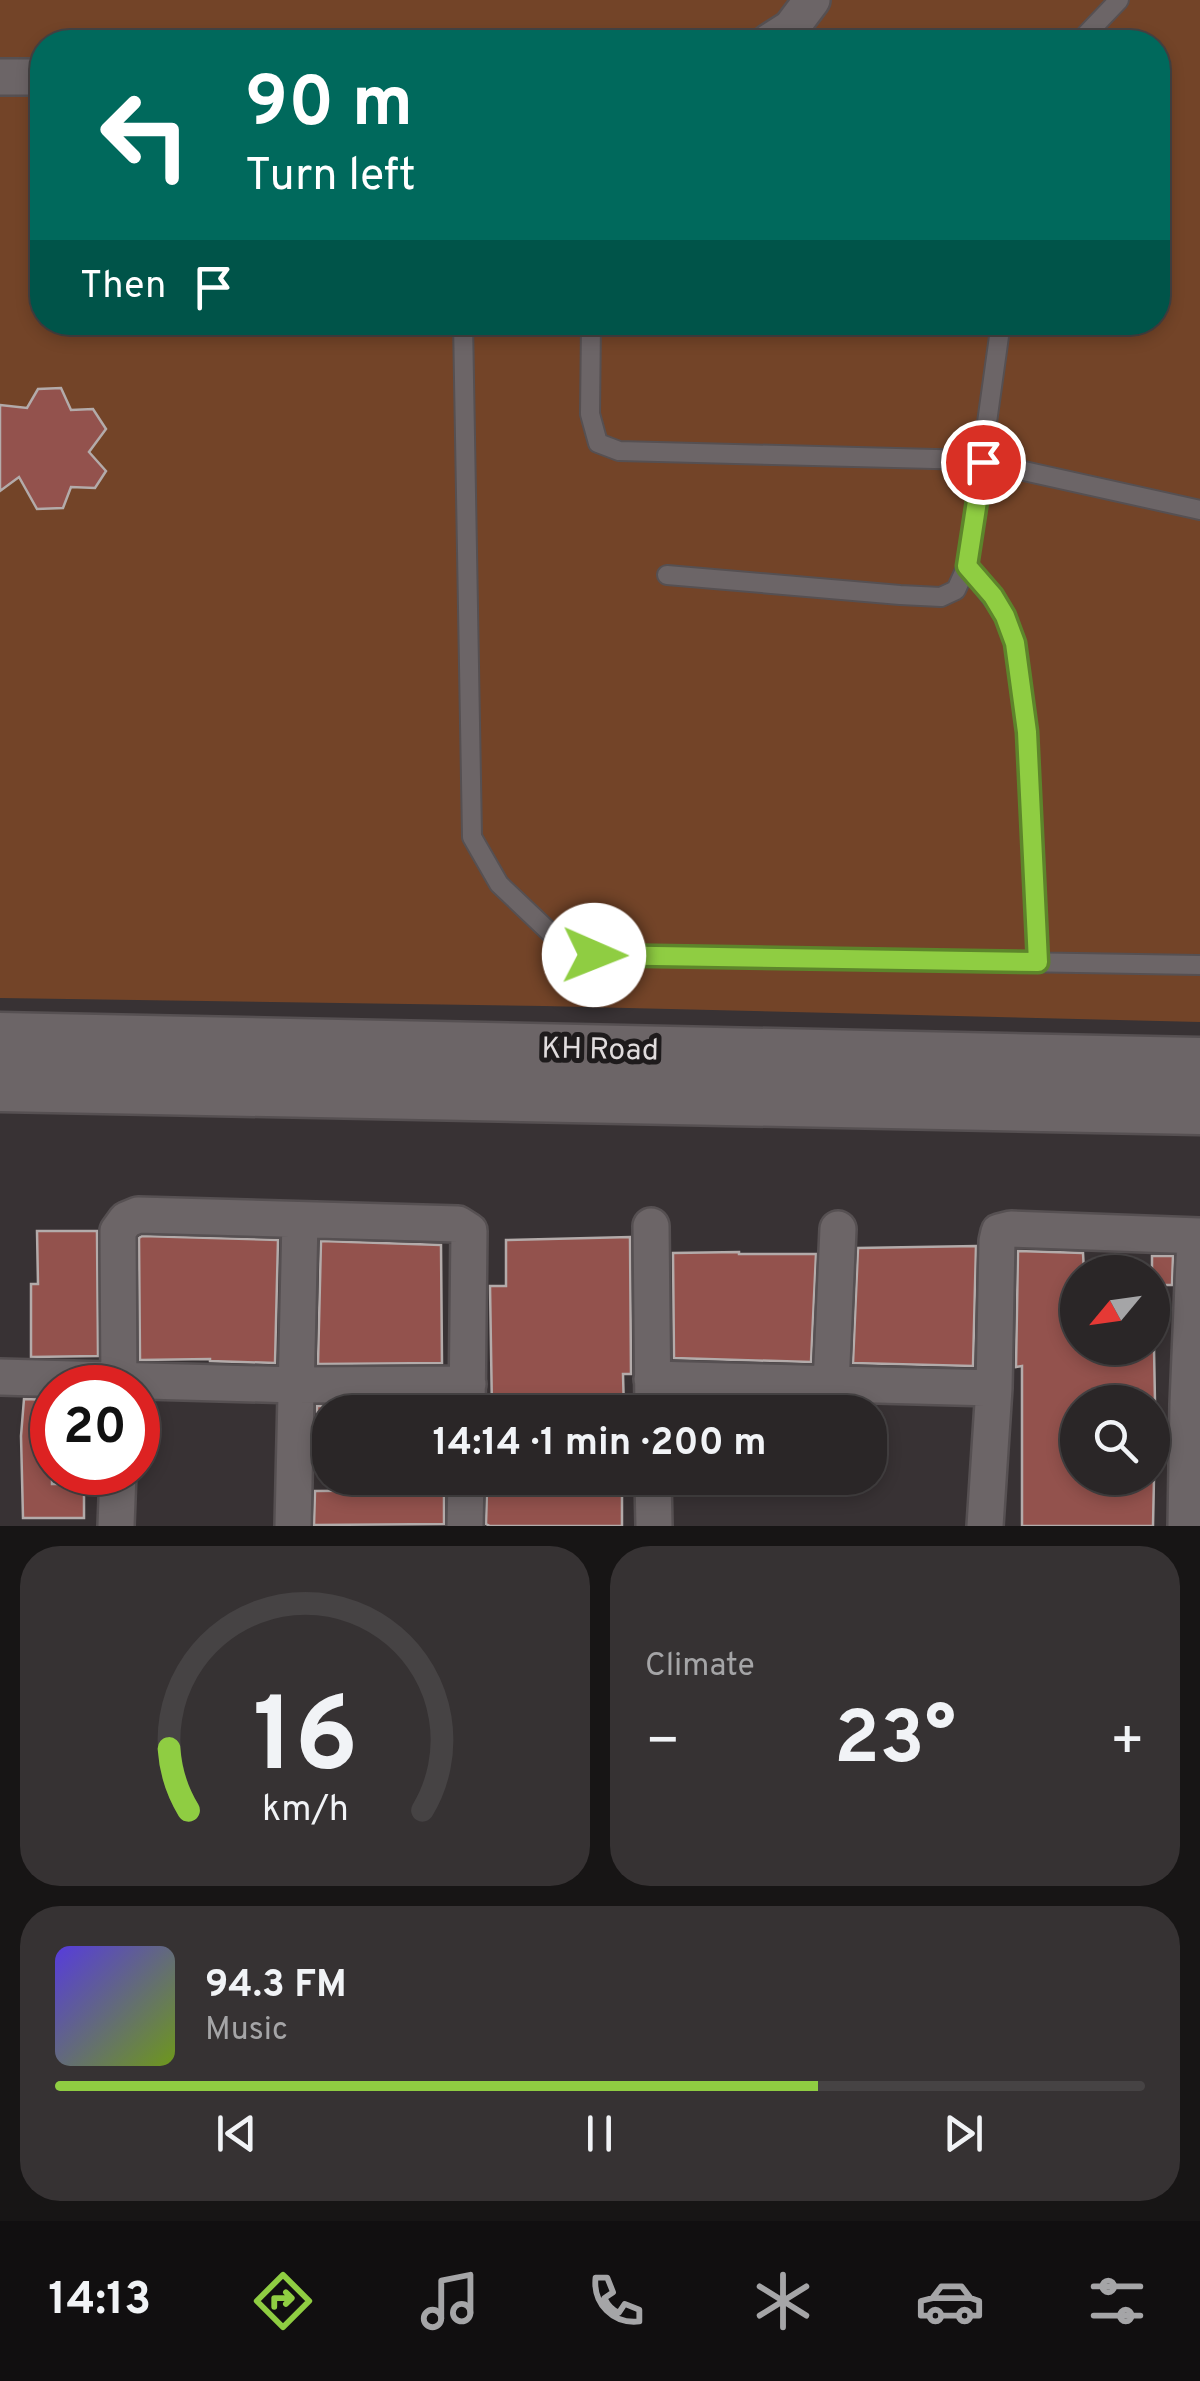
<!DOCTYPE html>
<html lang="en">
<head>
<meta charset="utf-8">
<style>
	:root { --surface:#2a2627; --page:#363233; --text:#f1f3f6; --muted:#a5a5a7; --line:#464344; --accent:#8fcd42 }
	body { margin:0; font-family:Overpass,sans-serif; background:var(--page); color:var(--text); height:100vh; display:flex; flex-direction:column; font-size:38px; white-space:nowrap }
	* { box-sizing:border-box; margin:0 }
	p { font-size:32px; color:var(--muted) }
	.icon { flex:none; width:55px; height:55px; fill:none; stroke:currentColor; stroke-width:2; stroke-linecap:round; stroke-linejoin:round }
	.map { position:relative; height:1526px; overflow:hidden }
	.details { display:flex; flex-direction:column; gap:20px; padding:20px; background:#171515; flex:1 }
	.details>* { flex:none }
	.top-card { position:absolute; left:30px; top:30px; width:1140px; height:305px; border-radius:40px; box-shadow:0 5px 15px #0003,0 0 0 2px var(--line); background:#00695c; color:#fff; overflow:hidden }
	.needle { width:65px; rotate:241deg }
	.buttons { position:absolute; left:1060px; top:1255px; display:grid; gap:20px }
	.buttons a { display:grid; place-items:center; width:110px; height:110px; border-radius:50%; background:var(--surface); box-shadow:0 5px 15px #0003,0 0 0 2px var(--line); font-size:50px }
	.speed { position:absolute; left:30px; top:1365px; display:flex; gap:20px; font-size:50px; font-weight:700; text-align:center }
	.speed>* { display:grid; place-content:center; width:130px; height:130px; border-radius:50%; background:var(--surface); box-shadow:0 5px 15px #0003,0 0 0 2px var(--line); line-height:1 }
	.speed .limit { border:15px solid #d22; background:#fff; color:#111 }
	.pin { position:absolute; display:grid; place-items:center; width:85px; height:85px; color:#fff; margin:-42px; border:5px solid #fff; border-radius:50%; box-shadow:0 2px 10px #0007 }
	.me { position:absolute; width:110px; margin:-55px; rotate:91deg; stroke-linejoin:round; filter:drop-shadow(0 0 8px #0008) }
	.turn { display:flex; align-items:center; gap:35px; height:210px; padding:0 50px; font-size:45px }
	.turn .icon { width:130px; height:130px; stroke-width:2.5 }
	.turn b { display:block; font-size:70px; line-height:85px }
	.then { display:flex; align-items:center; height:95px; padding:0 50px; background:#0003; gap:20px; font-size:38px }
	.big { font-size:75px; font-weight:700; line-height:1.1 }
	.details .card { flex:1; display:flex; flex-direction:column; justify-content:center; gap:15px; min-width:0; padding:0 35px; border-radius:40px; background:var(--page) }
	.details .dial { align-items:center; gap:0 }
	.dial svg { height:260px; overflow:visible; fill:none; stroke:var(--line); stroke-width:7; stroke-linecap:round; text-anchor:middle }
	.dial text { fill:var(--text); stroke:none }
	.song { display:flex; align-items:center; gap:30px }
	.cover { width:120px; height:120px; border-radius:15px; background:linear-gradient(135deg,hsl(250 70% 55%),hsl(80 70% 35%)) }
	.played { height:10px; border-radius:5px; background:linear-gradient(90deg,var(--accent) 70%,var(--line) 70%) }
	.keys { display:flex; justify-content:space-around; direction:ltr }
	.heat { display:flex; justify-content:space-between; align-items:center; font-size:55px; direction:ltr }
	.details .tiles { flex:1; display:grid; gap:20px; grid-template-columns:1fr 1fr }
	.card:last-child { grid-column:span 2 }
	.trip { position:absolute; left:312px; top:1395px; width:575px; height:100px; border-radius:40px; background:var(--surface); box-shadow:0 5px 15px #0003,0 0 0 2px var(--line); font-weight:700; line-height:100px; text-align:center }
	.dock { display:flex; height:160px; justify-content:space-around; align-items:center; background:#110f10; color:var(--muted) }
	.dock .icon { width:70px; height:70px }
	.dock .on { color:var(--accent) }
	.dock b { font-size:45px; color:var(--text) }
	.map>svg:first-child { display:block }
	.green { fill:#734428; fill-rule:evenodd }
	.building { fill:#93524d; stroke:#b3abaa; stroke-width:2.5 }
	.lines { fill:none; stroke-linecap:round; stroke-linejoin:round }
	.lane-casing { stroke:#565052; stroke-width:22 }
	.street-casing { stroke:#565052; stroke-width:40 }
	.secondary-casing { stroke:#565052; stroke-width:55 }
	.lane { stroke:#6c6567; stroke-width:18 }
	.street { stroke:#6c6567; stroke-width:35 }
	.secondary { stroke:#6c6567; stroke-width:50 }
	.route-casing { stroke:#5d852b; stroke-width:25 }
	.route { stroke:#8fcd42; stroke-width:18 }
	.labels { text-anchor:middle; dominant-baseline:central; stroke-width:10; stroke-linejoin:round; paint-order:stroke }
	.street-label { font-size:30px; fill:#e0dcdd; stroke:#1e1b1c }
</style>
</head>
<body>
<div class="map">
<svg width="1200" height="1526" viewBox="0 0 1200 1526">
	<rect width="100%" height="100%" fill="#383234"/>
	<path class="green" d="M 0,0 L 1200,0 L 1200,1022 L 544,1006 L 0,998 ZM 42,42 L 1158,42 L 1158,322 L 42,322 Z"/>
	<path class="building" d="M 61,388 L 71,410 L 93,409 L 106,429 L 89,452 L 106,471 L 95,488 L 71,487 L 63,508 L 37,509 L 19,477 L 0,491 L 0,405 L 27,408 L 38,389 Z
		M 37,1231 L 97,1231 L 98,1356 L 31,1357 L 31,1284 L 38,1284 Z
		M 142,1236 L 278,1240 L 275,1363 L 210,1361 L 210,1359 L 140,1360 L 139,1238 Z
		M 630,1237 L 631,1374 L 623,1374 L 624,1410 L 492,1411 L 490,1286 L 506,1286 L 506,1240 Z
		M 321,1241 L 441,1245 L 442,1363 L 318,1364 Z
		M 976,1246 L 973,1366 L 853,1363 L 858,1248 Z
		M 1018,1251 L 1083,1253 L 1084,1272 L 1078,1272 L 1078,1348 L 1154,1348 L 1155,1402 L 1078,1402 L 1078,1478 L 1154,1478 L 1153,1526 L 1022,1526 L 1022,1366 L 1016,1367 Z
		M 739,1252 L 739,1254 L 816,1254 L 811,1362 L 674,1358 L 673,1253 Z
		M 1152,1256 L 1173,1256 L 1172,1285 L 1152,1285 Z
		M 24,1399 L 52,1400 L 52,1484 L 84,1484 L 84,1518 L 23,1518 L 21,1436 Z
		M 443,1405 L 443,1412 L 317,1412 L 317,1406 Z
		M 491,1478 L 622,1478 L 622,1526 L 490,1526 L 486,1524 L 487,1490 L 491,1490 Z
		M 444,1490 L 444,1524 L 314,1525 L 315,1491 Z"/>
	<g class="lines">
		<defs>
			<path id="lane" d="M 1079,42 L 1119,0
				M 463,322 L 472,837 L 499,884 L 559,941 L 594,955 L 1200,965
				M 591,322 L 590,414 L 598,443 L 619,451 L 974,460 L 1200,510
				M 967,566 L 1005,615 L 1015,643 L 1027,732 L 1038,962
				M 667,575 L 900,595 L 941,597 L 956,590 L 967,566 L 1001,322"/>
			<path id="street" d="M 769,42 L 791,28 L 812,0
				M 0,77 L 42,77
				M 651,1226 L 653,1412
				M 0,1377 L 296,1385 L 468,1384
				M 652,1379 L 994,1388
				M 831,1385 L 838,1229
				M 119,1388 L 118,1231 L 126,1220 L 138,1215 L 458,1224 L 469,1231 L 467,1412
				M 653,1478 L 654,1526
				M 116,1526 L 118,1472
				M 293,1526 L 300,1220
				M 465,1526 L 466,1478
				M 985,1526 L 994,1388 L 997,1241 L 999,1232 L 1011,1229 L 1200,1236
				M 1186,1526 L 1188,1404 L 1195,1236"/>
			<path id="secondary" d="M 0,1038 L 1200,1063
				M 0,1086 L 1200,1109"/>
		</defs>
		<use href="#lane" class="lane-casing"/>
		<use href="#street" class="street-casing"/>
		<use href="#secondary" class="secondary-casing"/>
		<use href="#lane" class="lane"/>
		<use href="#street" class="street"/>
		<use href="#secondary" class="secondary"/>
	</g>
	<g class="lines">
		<defs>
			<path id="route" d="M 594,955 L 1038,962 L 1027,732 L 1015,643 L 1005,616 L 993,596 L 967,566 L 983,462"/>
		</defs>
		<use href="#route" class="route-casing"/>
		<use href="#route" class="route"/>
	</g>
	<g class="labels">
		<g class="street-label">
			<text transform="translate(600 1051) rotate(1)">KH Road</text>
		</g>
	</g>
</svg>
<div class="buttons">
<a><svg class="needle" viewBox="-14 -14 28 28"><path d="M0-13l5 13h-10z" fill="#e53935"/><path d="M0 13l5-13h-10z" fill="#a5a5a7"/></svg></a>
<a><svg class="icon" aria-label="search" viewBox="0 0 24 24"><circle cx="10" cy="10" r="6"/><path d="M15 15l6 6"/></svg></a>
</div>
<div class="speed"><div class="limit">20</div></div>
<div class="pin" style="left:983px;top:462px;background:#d93025"><svg class="icon" aria-label="arrive" viewBox="0 0 24 24"><path d="M6 21V4h12l-3 4 3 4H6"/></svg></div>
<svg class="me" style="left:594px;top:955px" viewBox="-20 -20 40 40"><circle r="19" fill="#fff"/><path d="M0-13L10 11 0 6-10 11z" fill="#8fcd42"/></svg>
<div class="trip">14:14 · 1 min · 200 m</div>
<div class="top-card">
<div class="turn"><svg class="icon" aria-label="left" viewBox="0 0 24 24"><path d="M17 20v-9H6M10 6l-5 5 5 5"/></svg><div><b>90 m</b>Turn left</div></div>
<div class="then">Then<svg class="icon" aria-label="arrive" viewBox="0 0 24 24"><path d="M6 21V4h12l-3 4 3 4H6"/></svg></div>
</div>
</div>
<section class="details">
<div class="tiles">
<div class="card dial"><svg viewBox="0 0 100 80">
<path d="M14 69A42 42 0 1 1 86 69"/>
<path d="M14 69A42 42 0 0 1 8 50" stroke="#8fcd42"/>
<text x="50" y="56" font-size="32" font-weight="700">16</text>
<text x="50" y="72" font-size="11">km/h</text>
</svg></div>
<div class="card"><p>Climate</p>
<div class="heat"><a>−</a><b class="big">23°</b><a>+</a></div>
</div>
<div class="card">
<div class="song"><i class="cover"></i><div><b>94.3 FM</b><p>Music</p></div></div>
<div class="played"></div>
<div class="keys"><svg class="icon" aria-label="previous" viewBox="0 0 24 24"><path d="M18 5L8 12l10 7zM5 5v14"/></svg><svg class="icon" aria-label="pause" viewBox="0 0 24 24"><path d="M8 5v14M16 5v14"/></svg><svg class="icon" aria-label="next" viewBox="0 0 24 24"><path d="M6 5l10 7-10 7zM19 5v14"/></svg></div>
</div>
</div>
</section>
<nav class="dock">
<b>14:13</b>
<svg class="icon on" aria-label="directions" viewBox="0 0 24 24"><path d="M12 3l9 9-9 9-9-9zM9 14v-3h6M13 9l2 2-2 2"/></svg>
<svg class="icon" aria-label="music" viewBox="0 0 24 24"><path d="M9 18V5l10-2v13"/><circle cx="6" cy="18" r="3"/><circle cx="16" cy="16" r="3"/></svg>
<svg class="icon" aria-label="phone" viewBox="0 0 24 24"><path d="M5 4h4l2 5-3 2q2 4 5 5l2-3 5 2v4C11 20 4 13 5 4z"/></svg>
<svg class="icon" aria-label="climate" viewBox="0 0 24 24"><path d="M12 3v18M4 7l16 10M4 17L20 7"/></svg>
<svg class="icon" aria-label="car" viewBox="0 0 24 24"><path d="M5 17H2v-5l4-1 3-4h7l3 4 3 1v5h-3M9 17h6M6 11h13"/><circle cx="7" cy="17" r="2"/><circle cx="17" cy="17" r="2"/></svg>
<svg class="icon" aria-label="filters" viewBox="0 0 24 24"><path d="M4 7h16M4 17h16"/><circle cx="9" cy="7" r="2"/><circle cx="15" cy="17" r="2"/></svg>
</nav>
</body>
</html>
